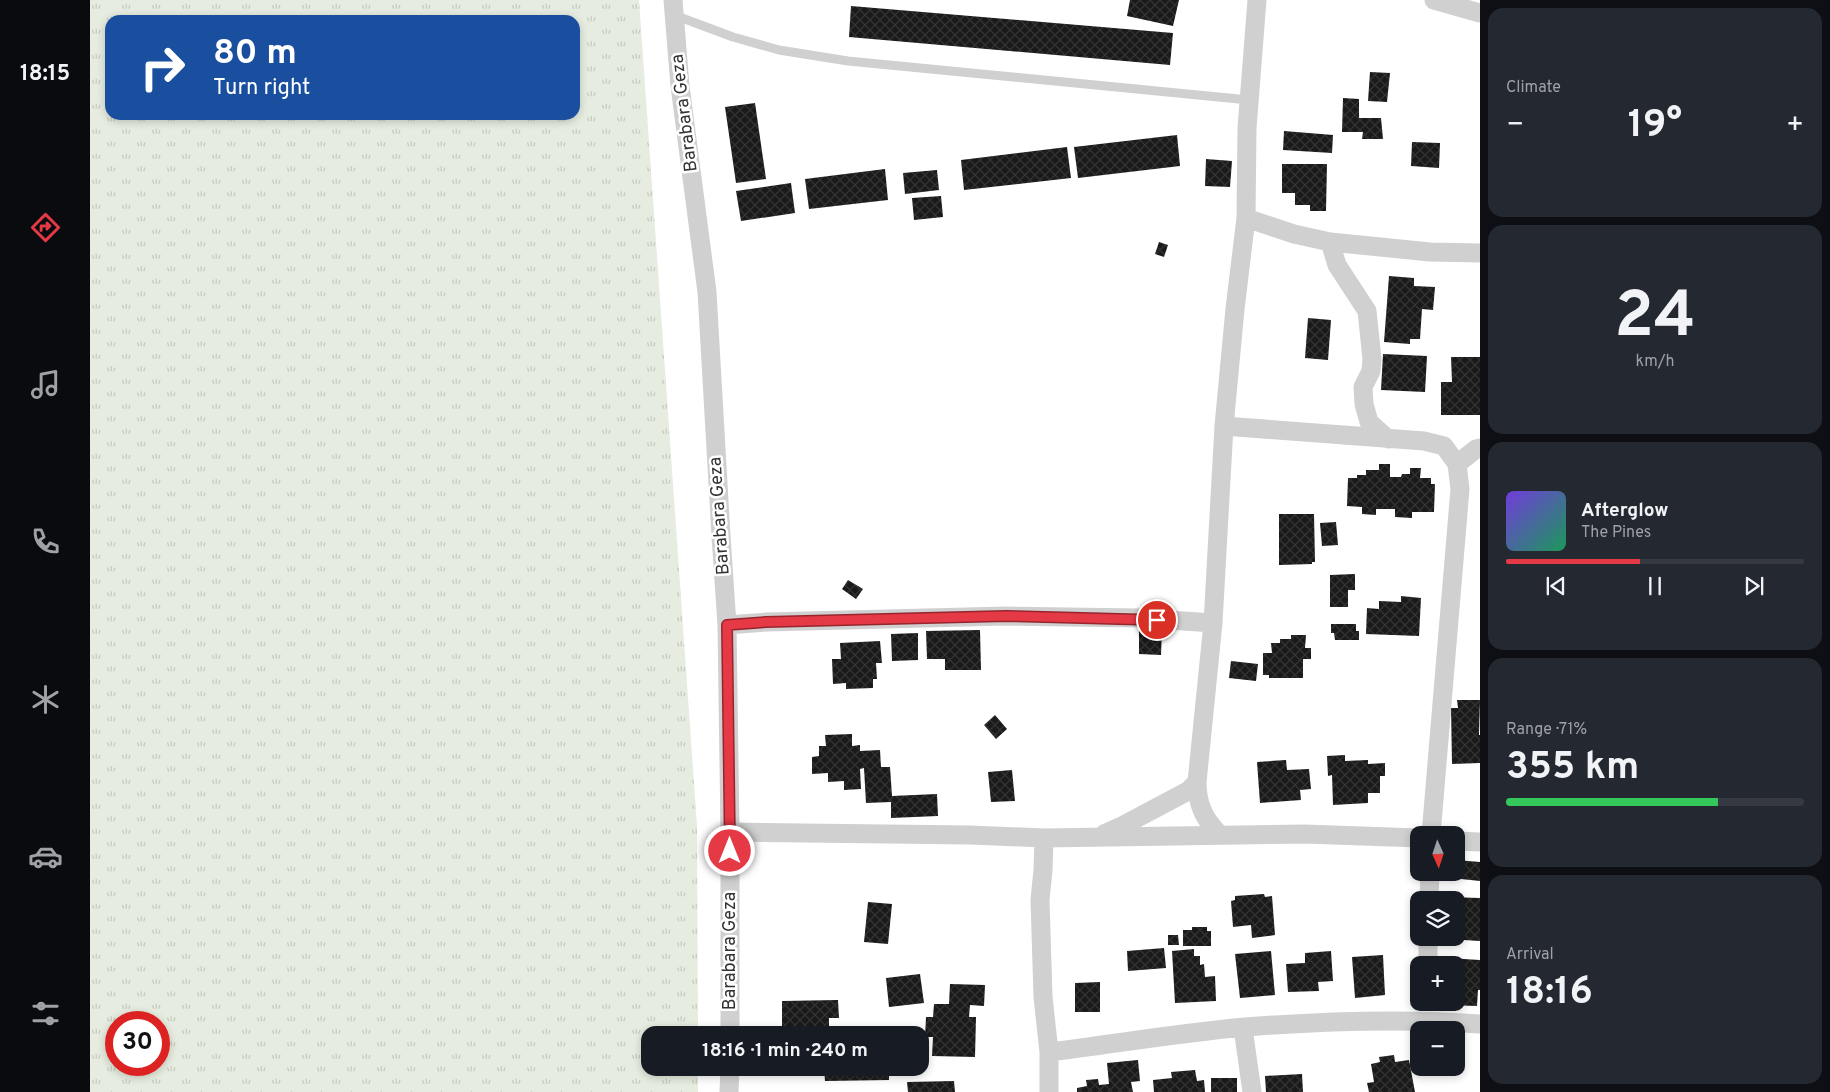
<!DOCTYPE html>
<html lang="en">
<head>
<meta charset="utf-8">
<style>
	:root { --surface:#171b24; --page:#242831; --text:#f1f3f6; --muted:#9ea1a6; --line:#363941; --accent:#e63946 }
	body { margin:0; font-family:Overpass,sans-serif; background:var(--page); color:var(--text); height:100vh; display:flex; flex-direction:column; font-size:19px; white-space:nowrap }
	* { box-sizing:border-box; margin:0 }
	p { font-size:16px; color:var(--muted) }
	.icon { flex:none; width:28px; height:28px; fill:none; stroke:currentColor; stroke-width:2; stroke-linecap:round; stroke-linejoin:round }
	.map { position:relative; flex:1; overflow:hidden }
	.details { display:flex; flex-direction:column; gap:8px; padding:8px; background:#0d0f14; width:350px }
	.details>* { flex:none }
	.guide { position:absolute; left:15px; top:15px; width:475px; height:105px; border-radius:15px; box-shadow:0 2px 8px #0003; background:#1a4fa0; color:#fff; overflow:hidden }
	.needle { width:32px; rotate:177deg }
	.controls { position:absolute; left:1320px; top:826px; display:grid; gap:10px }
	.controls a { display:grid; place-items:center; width:55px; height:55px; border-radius:10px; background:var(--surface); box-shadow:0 2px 8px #0003; font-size:25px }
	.speed { position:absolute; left:15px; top:1011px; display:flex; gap:10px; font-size:25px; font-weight:700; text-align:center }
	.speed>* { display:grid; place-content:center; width:65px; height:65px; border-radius:50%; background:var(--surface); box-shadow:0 2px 8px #0003; line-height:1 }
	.speed .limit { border:8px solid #d22; background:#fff; color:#111 }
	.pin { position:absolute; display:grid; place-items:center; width:42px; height:42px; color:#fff; margin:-21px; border:2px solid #fff; border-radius:50%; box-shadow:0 1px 5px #0007 }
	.me { position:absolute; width:55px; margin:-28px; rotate:0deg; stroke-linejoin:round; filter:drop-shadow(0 0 4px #0008) }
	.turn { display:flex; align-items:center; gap:18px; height:105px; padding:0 25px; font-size:22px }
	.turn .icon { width:65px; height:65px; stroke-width:2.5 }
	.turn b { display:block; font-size:35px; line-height:42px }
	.big { font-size:38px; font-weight:700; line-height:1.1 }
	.details .card { flex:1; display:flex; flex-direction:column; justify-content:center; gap:8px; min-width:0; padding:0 18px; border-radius:15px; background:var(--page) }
	.details .dial { align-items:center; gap:0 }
	.dial b { font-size:65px; line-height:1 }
	.song { display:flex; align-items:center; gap:15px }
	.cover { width:60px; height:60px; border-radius:8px; background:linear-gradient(135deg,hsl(260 70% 55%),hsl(150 70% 35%)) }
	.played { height:5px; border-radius:2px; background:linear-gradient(90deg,var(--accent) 45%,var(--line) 45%) }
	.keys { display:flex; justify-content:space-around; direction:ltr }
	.heat { display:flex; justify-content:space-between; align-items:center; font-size:28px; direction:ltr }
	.charge { height:8px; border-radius:4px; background:linear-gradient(90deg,#34c759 71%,var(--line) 0) }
	.trip { position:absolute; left:551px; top:1026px; width:288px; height:50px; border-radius:15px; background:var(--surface); box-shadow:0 2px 8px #0003; font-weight:700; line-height:50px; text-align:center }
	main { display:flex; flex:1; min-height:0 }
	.tabs { display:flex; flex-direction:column; width:90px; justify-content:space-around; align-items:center; background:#090b0e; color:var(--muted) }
	.tabs .icon { width:35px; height:35px }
	.tabs .selected { color:var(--accent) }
	.tabs b { font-size:22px; color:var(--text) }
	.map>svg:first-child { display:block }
	.grass { fill:url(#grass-tufts); fill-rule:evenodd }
	.building { fill:url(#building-cross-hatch) }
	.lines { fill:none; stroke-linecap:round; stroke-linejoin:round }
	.lane { stroke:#d0d0d0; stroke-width:9 }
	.street { stroke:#d0d0d0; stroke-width:19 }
	.route-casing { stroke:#96252e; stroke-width:12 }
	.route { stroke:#e63946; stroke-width:9 }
	.labels { text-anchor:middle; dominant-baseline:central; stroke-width:5; stroke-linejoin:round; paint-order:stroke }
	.street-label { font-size:18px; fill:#333; stroke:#fff }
</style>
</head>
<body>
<main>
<nav class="tabs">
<b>18:15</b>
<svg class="icon selected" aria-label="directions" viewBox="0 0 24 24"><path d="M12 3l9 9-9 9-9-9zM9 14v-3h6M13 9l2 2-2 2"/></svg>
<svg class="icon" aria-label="music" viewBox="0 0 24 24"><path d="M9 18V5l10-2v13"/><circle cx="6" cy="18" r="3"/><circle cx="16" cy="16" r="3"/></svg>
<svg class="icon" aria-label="phone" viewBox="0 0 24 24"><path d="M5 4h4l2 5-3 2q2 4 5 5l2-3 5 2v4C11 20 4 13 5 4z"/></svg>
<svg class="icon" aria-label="climate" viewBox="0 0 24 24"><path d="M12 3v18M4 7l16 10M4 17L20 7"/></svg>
<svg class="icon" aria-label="car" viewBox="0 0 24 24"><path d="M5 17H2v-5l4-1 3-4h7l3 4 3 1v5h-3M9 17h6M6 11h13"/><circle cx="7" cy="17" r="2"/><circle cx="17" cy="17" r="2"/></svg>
<svg class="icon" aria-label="filters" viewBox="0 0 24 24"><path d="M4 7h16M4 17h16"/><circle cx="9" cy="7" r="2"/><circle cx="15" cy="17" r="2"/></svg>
</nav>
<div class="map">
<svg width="1390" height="1092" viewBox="0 0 1390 1092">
	<defs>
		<pattern id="grass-tufts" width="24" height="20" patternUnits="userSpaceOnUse" patternTransform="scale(1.25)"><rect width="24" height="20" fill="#e6ecdf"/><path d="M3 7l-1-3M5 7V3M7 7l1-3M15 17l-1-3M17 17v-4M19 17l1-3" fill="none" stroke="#c6cbc0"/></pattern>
		<pattern id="building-cross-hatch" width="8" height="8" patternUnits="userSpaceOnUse" patternTransform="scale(1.25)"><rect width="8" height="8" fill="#1a1a1a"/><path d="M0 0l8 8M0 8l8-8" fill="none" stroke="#333"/></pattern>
	</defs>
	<rect width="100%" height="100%" fill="#fff"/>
	<path class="grass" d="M 0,0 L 549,0 L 607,826 L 608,1035 L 560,1035 L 560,1068 L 608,1068 L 608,1092 L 0,1092 ZM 20,20 L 485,20 L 485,115 L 20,115 ZM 26,1022 L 69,1022 L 69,1065 L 26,1065 Z"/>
	<path class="building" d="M 1040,0 L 1089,0 L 1083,26 L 1037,16 Z
		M 761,6 L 1083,33 L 1080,65 L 759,37 Z
		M 1280,72 L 1300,73 L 1297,102 L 1278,101 Z
		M 1253,98 L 1269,99 L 1269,118 L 1291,118 L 1293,139 L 1272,139 L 1273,132 L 1252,132 Z
		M 665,103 L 676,179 L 646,183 L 635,107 Z
		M 1194,131 L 1243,135 L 1242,153 L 1193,150 Z
		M 1087,135 L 1090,166 L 988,178 L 984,147 Z
		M 1322,142 L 1350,143 L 1349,168 L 1321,166 Z
		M 977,147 L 981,178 L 874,190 L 871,160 Z
		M 1116,159 L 1142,161 L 1140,187 L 1115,186 Z
		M 1192,164 L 1237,164 L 1236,211 L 1220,211 L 1220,205 L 1205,205 L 1205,193 L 1192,193 Z
		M 795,169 L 798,200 L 719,209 L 715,179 Z
		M 847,170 L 849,190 L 815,194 L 813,173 Z
		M 701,183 L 705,213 L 651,221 L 646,191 Z
		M 851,196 L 853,217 L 824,220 L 822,198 Z
		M 1069,242 L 1078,245 L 1074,257 L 1065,254 Z
		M 1299,276 L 1324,278 L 1324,286 L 1345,287 L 1343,310 L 1332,309 L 1330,339 L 1320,339 L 1320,344 L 1294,342 Z
		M 1218,318 L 1241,320 L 1238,360 L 1215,358 Z
		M 1293,354 L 1337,356 L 1335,392 L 1291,390 Z
		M 1361,357 L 1390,357 L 1390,415 L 1351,415 L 1351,382 L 1362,382 Z
		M 1289,464 L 1300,464 L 1300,477 L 1311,477 L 1312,474 L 1320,474 L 1320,468 L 1331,468 L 1330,478 L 1341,478 L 1341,484 L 1345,484 L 1344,512 L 1322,512 L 1322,518 L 1305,517 L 1305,509 L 1286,509 L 1286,515 L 1272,514 L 1272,507 L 1257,506 L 1258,478 L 1267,478 L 1267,475 L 1276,475 L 1276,470 L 1289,470 Z
		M 1189,514 L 1224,514 L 1225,562 L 1222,562 L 1222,564 L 1189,565 Z
		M 1246,522 L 1248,545 L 1232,546 L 1230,523 Z
		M 1265,574 L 1265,590 L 1258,590 L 1258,607 L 1240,607 L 1240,575 Z
		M 758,580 L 773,589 L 766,599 L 752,589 Z
		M 1311,596 L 1331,598 L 1329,636 L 1276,634 L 1277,608 L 1289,609 L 1289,601 L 1311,602 Z
		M 1241,624 L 1266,624 L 1266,631 L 1269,631 L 1269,640 L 1245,640 L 1244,633 L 1241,633 Z
		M 1049,629 L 1072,630 L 1071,655 L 1049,654 Z
		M 890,630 L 891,670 L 855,670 L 855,659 L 837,659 L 836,631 Z
		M 828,633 L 828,660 L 802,661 L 801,634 Z
		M 1201,635 L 1216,635 L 1215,648 L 1221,648 L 1221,659 L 1213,659 L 1213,678 L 1179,678 L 1179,675 L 1173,675 L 1173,653 L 1182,653 L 1181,643 L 1190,643 L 1190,639 L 1201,639 Z
		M 790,641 L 792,663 L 786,663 L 787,679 L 783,679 L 783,688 L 756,689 L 756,683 L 743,684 L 742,659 L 751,659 L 750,643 Z
		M 1141,661 L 1168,664 L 1166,681 L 1139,678 Z
		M 1367,700 L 1390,700 L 1389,735 L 1390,735 L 1390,763 L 1362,764 L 1361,708 L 1368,708 Z
		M 905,715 L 917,729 L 906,739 L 894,725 Z
		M 762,734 L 762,746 L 770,745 L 770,751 L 790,750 L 791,767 L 800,767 L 802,796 L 847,794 L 848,816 L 801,818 L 801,802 L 776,803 L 774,768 L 770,769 L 771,789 L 754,790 L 754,781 L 738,782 L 738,773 L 722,774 L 722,757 L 729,756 L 729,746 L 736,746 L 735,735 Z
		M 1255,755 L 1255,761 L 1278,760 L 1278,764 L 1295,763 L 1295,776 L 1290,776 L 1290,793 L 1278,793 L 1278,803 L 1243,805 L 1242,775 L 1238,776 L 1237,756 Z
		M 1196,760 L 1197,770 L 1219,769 L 1221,789 L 1210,790 L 1211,800 L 1170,803 L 1167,762 Z
		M 922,770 L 925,801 L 901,802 L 898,772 Z
		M 1366,860 L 1390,862 L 1390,881 L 1352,877 L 1353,872 L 1366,872 Z
		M 1174,894 L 1175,897 L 1182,896 L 1185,935 L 1162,938 L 1161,925 L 1143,927 L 1141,901 L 1145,900 L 1145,896 Z
		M 1358,897 L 1390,898 L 1390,941 L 1357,939 L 1357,938 L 1366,938 L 1366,900 L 1358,900 Z
		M 778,902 L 802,904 L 798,944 L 774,942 Z
		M 1102,927 L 1117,927 L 1117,931 L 1121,931 L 1121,946 L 1093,946 L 1093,930 L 1102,930 Z
		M 1078,935 L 1088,935 L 1089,945 L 1078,945 Z
		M 1074,948 L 1076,968 L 1038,971 L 1037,951 Z
		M 1104,949 L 1104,956 L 1110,956 L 1110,965 L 1114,964 L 1115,977 L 1125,976 L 1126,1001 L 1085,1003 L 1082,951 Z
		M 1181,951 L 1185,995 L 1150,998 L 1145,954 Z
		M 1241,951 L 1243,981 L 1228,982 L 1229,991 L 1198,992 L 1196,964 L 1215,963 L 1215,953 Z
		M 1293,955 L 1295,995 L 1265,998 L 1262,957 Z
		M 1357,958 L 1390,960 L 1390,990 L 1388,990 L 1387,1006 L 1355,1005 L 1355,1002 L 1366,1002 L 1366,965 L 1357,965 Z
		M 830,974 L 834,1003 L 799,1007 L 796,978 Z
		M 1010,982 L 1010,1012 L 985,1012 L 985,983 Z
		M 860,984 L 895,985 L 894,1006 L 880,1005 L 879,1017 L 886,1017 L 885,1057 L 842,1056 L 843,1037 L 835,1037 L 836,1017 L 843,1017 L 844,1004 L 859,1004 Z
		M 748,1000 L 749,1018 L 739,1018 L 739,1035 L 709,1035 L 708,1031 L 692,1031 L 692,1001 Z
		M 1304,1055 L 1305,1062 L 1319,1060 L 1325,1092 L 1279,1092 L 1277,1083 L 1284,1082 L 1281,1064 L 1290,1062 L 1289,1057 Z
		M 1048,1060 L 1050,1081 L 1041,1082 L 1043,1092 L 987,1092 L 987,1088 L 997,1086 L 996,1080 L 1008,1079 L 1009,1085 L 1019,1084 L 1017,1063 Z
		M 734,1068 L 799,1068 L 799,1080 L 735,1081 Z
		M 1105,1070 L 1107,1081 L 1114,1080 L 1115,1092 L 1064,1092 L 1063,1080 L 1082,1078 L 1081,1072 Z
		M 1212,1074 L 1213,1092 L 1176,1092 L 1175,1076 Z
		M 1121,1078 L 1147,1078 L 1147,1092 L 1121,1092 Z
		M 864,1081 L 865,1092 L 818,1092 L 817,1082 Z"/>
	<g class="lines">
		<path class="lane" d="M 584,15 L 643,37 L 689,50 L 758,61 L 1159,100"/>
		<path class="street" d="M 583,0 L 590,86 L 617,292 L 631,536 L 637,625 L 640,832 L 640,1035
			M 1344,0 L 1390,13
			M 1156,218 L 1204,234 L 1240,242 L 1340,252 L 1390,253
			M 1240,242 L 1247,265 L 1277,311 L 1282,359 L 1281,371 L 1273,387 L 1274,404 L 1279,422 L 1298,439
			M 1134,426 L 1334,441 L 1354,446 L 1367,464 L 1370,489 L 1341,835
			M 1367,464 L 1386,449 L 1390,448
			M 637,625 L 676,622 L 916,616 L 1049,618 L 1123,623
			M 640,832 L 880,835 L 954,838 L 1215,834 L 1329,838
			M 1014,834 L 1032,826 L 1098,791 L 1107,782
			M 1129,834 C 1114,819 1107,804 1107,782 L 1123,623 L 1134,426 L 1145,309 L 1156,218 L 1157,128 L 1167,0
			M 954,838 L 953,870 L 950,900 L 953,997 L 959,1052 L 959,1092
			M 1366,841 L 1390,842
			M 1339,900 L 1340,872
			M 1338,938 L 1338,965
			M 1153,1028 L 1162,1092
			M 959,1052 C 1024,1044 1089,1033 1155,1027 C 1233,1021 1311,1018 1390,1024
			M 639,1092 L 640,1068"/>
	</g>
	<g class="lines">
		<defs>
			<path id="route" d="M 640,851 L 637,625 L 676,622 L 916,616 L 1067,620"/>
		</defs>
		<use href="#route" class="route-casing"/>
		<use href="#route" class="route"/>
	</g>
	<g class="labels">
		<g class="street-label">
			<text transform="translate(595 113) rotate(-97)">Barabara Geza</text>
			<text transform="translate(630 516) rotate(-94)">Barabara Geza</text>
			<text transform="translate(640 951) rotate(-90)">Barabara Geza</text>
		</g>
	</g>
</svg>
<div class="controls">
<a><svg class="needle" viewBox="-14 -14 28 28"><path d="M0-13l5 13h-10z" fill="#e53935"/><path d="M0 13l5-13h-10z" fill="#9ea1a6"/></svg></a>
<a><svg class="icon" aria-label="layers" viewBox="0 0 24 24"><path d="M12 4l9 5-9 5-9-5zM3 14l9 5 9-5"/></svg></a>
<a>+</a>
<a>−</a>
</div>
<div class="speed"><div class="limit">30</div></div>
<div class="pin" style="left:1067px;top:620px;background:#d93025"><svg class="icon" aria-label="arrive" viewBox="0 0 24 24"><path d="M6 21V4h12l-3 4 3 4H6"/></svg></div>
<svg class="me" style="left:640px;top:851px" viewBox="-20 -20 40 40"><circle r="17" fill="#e63946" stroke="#fff" stroke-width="3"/><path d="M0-11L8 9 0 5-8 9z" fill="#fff"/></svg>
<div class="trip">18:16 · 1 min · 240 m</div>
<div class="guide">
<div class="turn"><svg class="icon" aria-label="right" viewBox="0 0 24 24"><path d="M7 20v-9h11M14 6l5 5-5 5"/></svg><div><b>80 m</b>Turn right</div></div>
</div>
</div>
<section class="details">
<div class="card"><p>Climate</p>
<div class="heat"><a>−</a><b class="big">19°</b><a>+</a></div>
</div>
<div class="card dial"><b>24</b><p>km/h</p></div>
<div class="card">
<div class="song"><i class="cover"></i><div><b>Afterglow</b><p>The Pines</p></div></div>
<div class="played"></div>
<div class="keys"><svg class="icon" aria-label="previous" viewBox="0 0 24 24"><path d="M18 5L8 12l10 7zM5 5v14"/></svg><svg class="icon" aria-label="pause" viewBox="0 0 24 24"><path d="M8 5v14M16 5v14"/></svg><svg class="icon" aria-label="next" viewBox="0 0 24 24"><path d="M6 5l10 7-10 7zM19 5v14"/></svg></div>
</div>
<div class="card"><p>Range · 71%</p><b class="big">355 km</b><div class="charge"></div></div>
<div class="card"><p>Arrival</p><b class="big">18:16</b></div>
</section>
</main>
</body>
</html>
